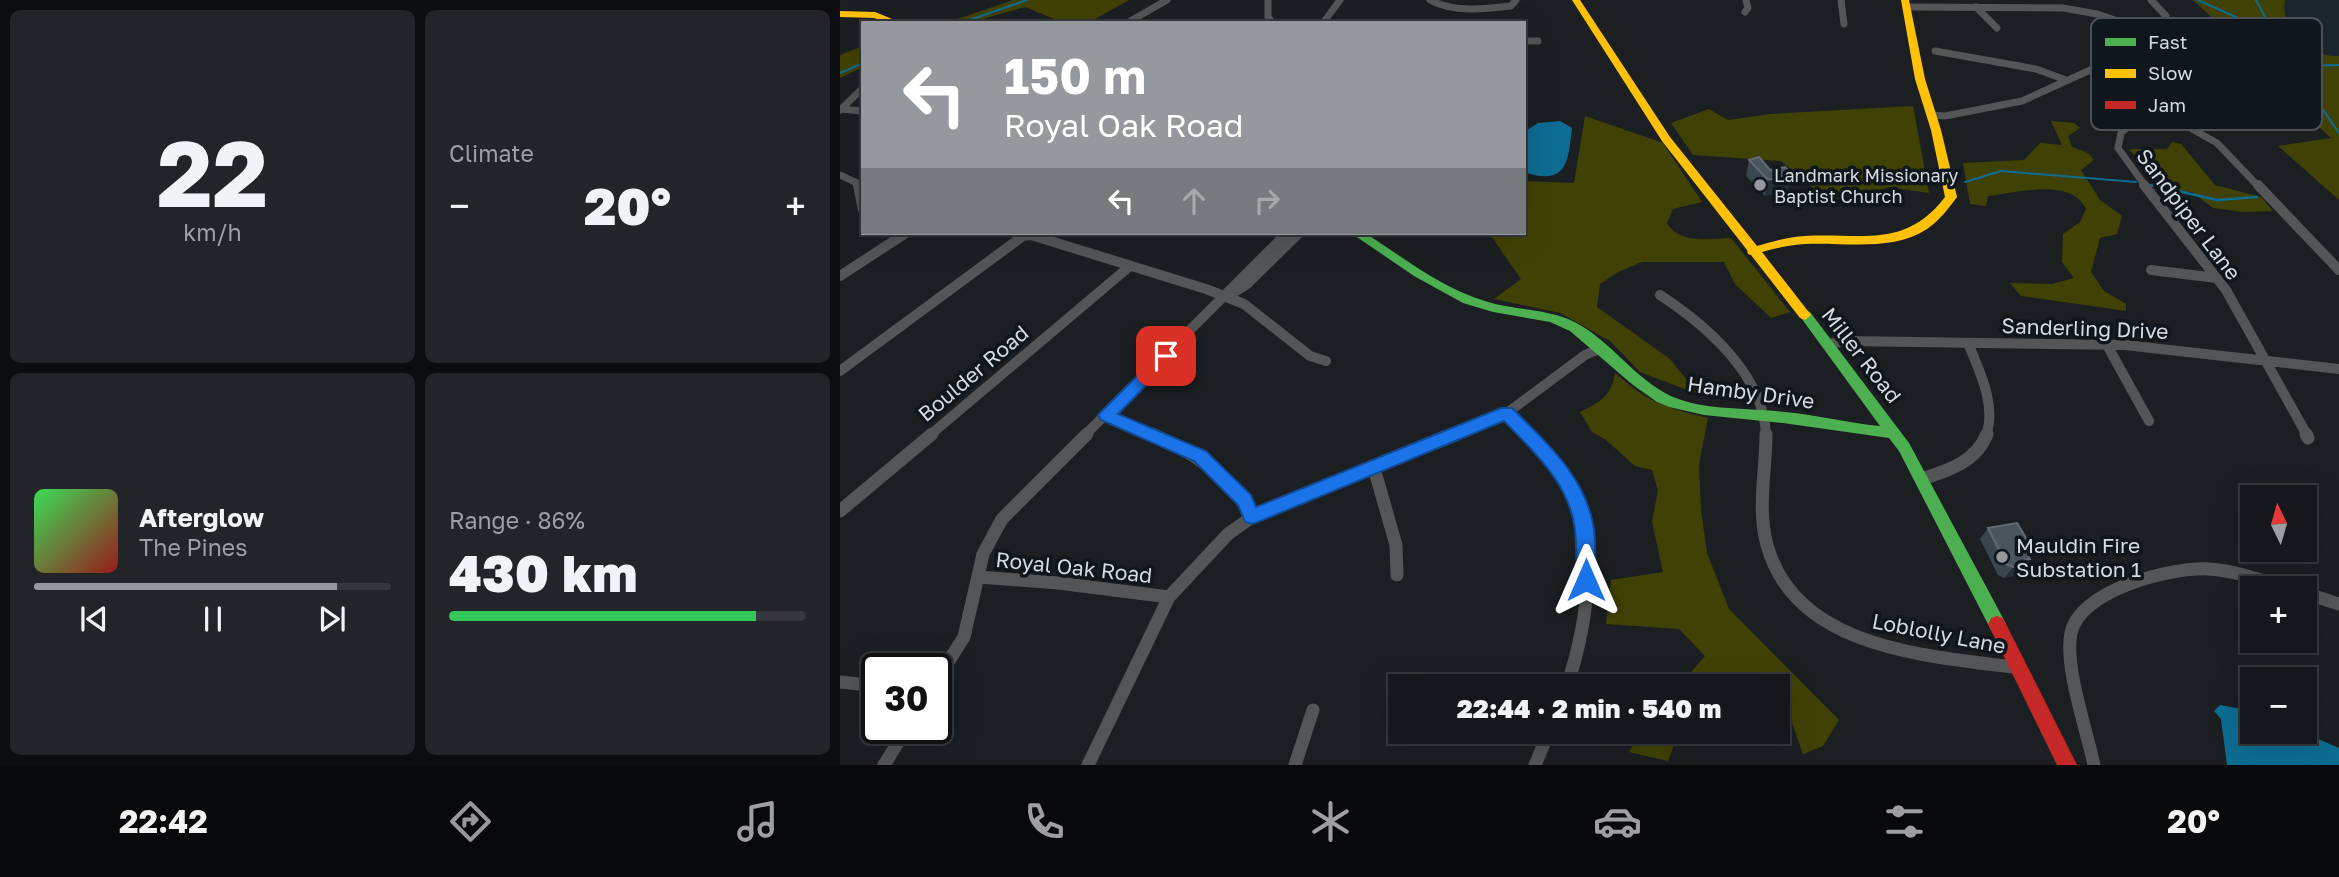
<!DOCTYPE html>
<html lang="en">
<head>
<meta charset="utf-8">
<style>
	:root { --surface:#15171a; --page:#222427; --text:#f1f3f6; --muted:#9d9fa2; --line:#343639; --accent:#95999d }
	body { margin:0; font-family:"Golos Text",sans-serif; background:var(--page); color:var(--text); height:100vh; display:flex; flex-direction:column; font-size:26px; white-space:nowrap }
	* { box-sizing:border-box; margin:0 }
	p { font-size:23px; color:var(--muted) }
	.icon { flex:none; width:38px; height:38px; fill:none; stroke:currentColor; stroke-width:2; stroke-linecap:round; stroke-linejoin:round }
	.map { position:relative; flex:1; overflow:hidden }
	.details { display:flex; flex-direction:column; gap:10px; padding:10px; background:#0c0d0e; width:840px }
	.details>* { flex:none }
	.top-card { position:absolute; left:21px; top:21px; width:665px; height:214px; border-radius:0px; box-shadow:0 7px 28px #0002,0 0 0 2px var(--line); background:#95999d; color:#fff; overflow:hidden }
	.needle { width:46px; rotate:355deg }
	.controls { position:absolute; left:1400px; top:485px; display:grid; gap:14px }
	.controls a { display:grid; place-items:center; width:77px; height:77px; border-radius:0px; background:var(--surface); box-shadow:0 7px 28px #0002,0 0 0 2px var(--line); font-size:35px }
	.speed { position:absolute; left:21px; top:653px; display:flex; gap:14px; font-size:35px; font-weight:700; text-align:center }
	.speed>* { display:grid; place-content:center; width:91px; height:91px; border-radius:50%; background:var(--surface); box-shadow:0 7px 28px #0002,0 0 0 2px var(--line); line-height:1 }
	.speed .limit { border:4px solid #111; border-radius:10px; background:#fff; color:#111 }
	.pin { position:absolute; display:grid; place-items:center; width:60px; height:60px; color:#fff; margin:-30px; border-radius:14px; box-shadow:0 4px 10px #0006 }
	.me { position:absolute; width:77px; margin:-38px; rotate:0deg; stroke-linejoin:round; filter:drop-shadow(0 0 5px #0008) }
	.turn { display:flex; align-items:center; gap:24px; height:147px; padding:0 28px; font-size:32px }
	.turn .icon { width:91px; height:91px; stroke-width:2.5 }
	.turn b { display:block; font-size:49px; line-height:60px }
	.lanes { display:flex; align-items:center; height:66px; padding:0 28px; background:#0003; justify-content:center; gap:35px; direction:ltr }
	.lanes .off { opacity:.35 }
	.big { font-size:52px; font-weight:800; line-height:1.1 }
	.details .card { flex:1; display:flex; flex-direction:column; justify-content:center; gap:10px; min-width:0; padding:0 24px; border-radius:10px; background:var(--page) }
	.details .dial { align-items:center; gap:0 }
	.dial b { font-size:91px; line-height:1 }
	.song { display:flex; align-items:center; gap:21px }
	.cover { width:84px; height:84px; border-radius:10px; background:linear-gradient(135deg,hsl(130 70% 55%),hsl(0 70% 35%)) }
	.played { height:7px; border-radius:4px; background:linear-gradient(90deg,var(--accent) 85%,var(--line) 85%) }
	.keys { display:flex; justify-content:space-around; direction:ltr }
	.heat { display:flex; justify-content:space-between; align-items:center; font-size:38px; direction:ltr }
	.charge { height:10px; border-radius:5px; background:linear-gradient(90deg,#34c759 86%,var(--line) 0) }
	.details .tiles { flex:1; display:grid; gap:10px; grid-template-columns:repeat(2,1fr) }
	.trip { position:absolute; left:548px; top:674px; width:402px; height:70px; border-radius:0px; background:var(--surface); box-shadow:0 7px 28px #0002,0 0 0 2px var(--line); font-weight:800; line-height:70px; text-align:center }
	.menu { display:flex; height:112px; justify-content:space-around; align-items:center; background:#08090a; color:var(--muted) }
	.menu .icon { width:49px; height:49px }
	.menu .on { color:var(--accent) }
	.menu b { font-size:32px; color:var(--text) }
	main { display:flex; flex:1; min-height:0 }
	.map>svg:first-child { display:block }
	.built { fill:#1a252e }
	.green { fill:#404205 }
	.water { fill:#0d6c92 }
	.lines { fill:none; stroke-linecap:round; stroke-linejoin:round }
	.stream-far1 { stroke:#0d6c92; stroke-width:2 }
	.stream { stroke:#0d6c92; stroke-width:2.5 }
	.street-far2 { stroke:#545556; stroke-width:7 }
	.street-far1 { stroke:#545556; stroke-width:10 }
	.street { stroke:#545556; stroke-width:13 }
	.fast { fill:#4caf50; fill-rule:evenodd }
	.slow { fill:#ffc107; fill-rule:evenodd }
	.jam { fill:#c62828; fill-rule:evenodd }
	.wall { fill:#3b454e }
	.shaded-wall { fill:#272f36 }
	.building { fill:#4b555e; stroke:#616a72; stroke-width:2 }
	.route { fill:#1a73e8; stroke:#114b97; stroke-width:2 }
	.poi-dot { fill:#95999d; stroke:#0f161c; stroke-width:2.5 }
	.labels { text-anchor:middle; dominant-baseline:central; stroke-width:7; stroke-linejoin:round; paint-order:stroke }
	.far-poi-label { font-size:18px; fill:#d6dbdf; stroke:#0f161c; text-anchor:start }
	.street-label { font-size:21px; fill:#d6dbdf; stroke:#0f161c }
	.poi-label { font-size:21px; fill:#d6dbdf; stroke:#0f161c; text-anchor:start }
	.key { fill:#0f161c; stroke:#4b5156; stroke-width:2 }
	.key-label { font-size:19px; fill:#d6dbdf }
</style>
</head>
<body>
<main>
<section class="details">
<div class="tiles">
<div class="card dial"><b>22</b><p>km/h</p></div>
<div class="card"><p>Climate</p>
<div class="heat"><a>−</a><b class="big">20°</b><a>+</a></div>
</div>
<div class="card">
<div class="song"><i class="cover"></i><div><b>Afterglow</b><p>The Pines</p></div></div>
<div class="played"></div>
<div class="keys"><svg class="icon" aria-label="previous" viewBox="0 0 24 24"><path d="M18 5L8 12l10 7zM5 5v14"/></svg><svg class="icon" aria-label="pause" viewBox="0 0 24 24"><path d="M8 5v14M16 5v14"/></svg><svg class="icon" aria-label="next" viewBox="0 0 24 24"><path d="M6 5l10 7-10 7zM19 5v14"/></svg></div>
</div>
<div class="card"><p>Range · 86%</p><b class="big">430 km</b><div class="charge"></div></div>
</div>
</section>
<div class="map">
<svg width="1499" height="765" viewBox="0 0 1499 765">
	<rect width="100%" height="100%" fill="#1c1f22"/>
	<path class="built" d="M 1445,0 L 1499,0 L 1499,56 L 1486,57 L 1451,34 L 1443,12 Z"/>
	<path class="green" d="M 173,0 L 289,0 L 248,23 L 224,23 L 185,7 L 129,23 L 106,23 Z
		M 1353,0 L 1445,0 C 1439,31 1469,57 1499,56 L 1499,200 L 1438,146 L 1491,138 L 1449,99 L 1469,75 L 1424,51 L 1418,39 L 1377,22 Z
		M 23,46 L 23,67 L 0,78 L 0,55 Z
		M 1073,106 L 1089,193 L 1049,187 L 1009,200 L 983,197 L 941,161 L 853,155 L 831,123 L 869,109 L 888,120 L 931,114 Z
		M 745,116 L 823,143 L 862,202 L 833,209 L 827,223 C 839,244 870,239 891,238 L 950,312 L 931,318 L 895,284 L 884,262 L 802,262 L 778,272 L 760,284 L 757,307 L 830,359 L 858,394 L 800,372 L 770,341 L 720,313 L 654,299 L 681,279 L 649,233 L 684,233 L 684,181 L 734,183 Z
		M 1211,121 L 1234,123 L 1240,128 L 1228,136 L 1232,147 L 1248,153 L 1254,160 L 1241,170 L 1260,200 L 1282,216 L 1277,234 L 1260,238 L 1251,272 L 1264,291 L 1286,304 L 1286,311 L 1181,296 L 1170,283 L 1212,284 L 1234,278 L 1222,262 L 1223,234 L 1240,222 L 1246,209 C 1231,177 1176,193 1148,196 L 1146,206 L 1130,204 L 1123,163 L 1184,160 L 1200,143 L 1222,145 Z
		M 1332,142 L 1341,144 L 1375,185 L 1421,197 L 1433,211 L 1403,212 L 1373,208 L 1352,192 L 1326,192 L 1289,149 L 1327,149 Z
		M 775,373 C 809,403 824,407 868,418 L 859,464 L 861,510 L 867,553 L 889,609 L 999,720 L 983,746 L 963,754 L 951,720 L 938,718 L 938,686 L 839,686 L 865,656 L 839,629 L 766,624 L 771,580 L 823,572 L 812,522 L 818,490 L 812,470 L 795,466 L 766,440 L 752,432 L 740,412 C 759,403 772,396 775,373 Z
		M 801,732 L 839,732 L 828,761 L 789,752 Z"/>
	<path class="water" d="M 720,121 L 732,128 C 728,163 727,186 684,172 L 684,132 L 698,123 Z
		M 1380,705 L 1412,711 L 1412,732 L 1462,732 L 1499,748 L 1499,765 L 1387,765 L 1381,719 L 1374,711 Z"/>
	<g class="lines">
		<path class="stream-far1" d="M 1358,0 L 1429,32 L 1499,133
			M 1416,0 L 1431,28 L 1430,31
			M 121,23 L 187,0
			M 1453,66 L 1499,65
			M 0,73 L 23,63
			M 1052,177 L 1093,181
			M 1125,182 L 1161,171 L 1296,182
			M 1310,185 L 1320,187"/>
		<path class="stream" d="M 1312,185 L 1377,200 L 1417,197"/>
		<path class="street-far2" d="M 428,0 L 428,17 L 433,23
			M 590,0 C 613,13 646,9 671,6 L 676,0
			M 1001,0 L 1004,24
			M 1067,7 L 1223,8 L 1257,14 L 1313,33
			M 1136,7 L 1157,28
			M 905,12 L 908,8 L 906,0
			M 287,23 L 327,0
			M 483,23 L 500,0
			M 684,41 L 698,41
			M 1258,47 L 1294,40 L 1322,27 L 1326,16 L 1311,0
			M 1095,51 L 1196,69 L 1226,80
			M 1365,86 L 1411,106 L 1425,117
			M 1,109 L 23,111
			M 0,110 L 23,88
			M 1318,110 L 1377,143 L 1419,187
			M 1092,115 L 1105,116 L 1182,101 L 1257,67
			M 0,175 L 17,183 L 18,187
			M 1306,187 L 1278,148 L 1281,133 L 1291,124 L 1404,66"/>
		<path class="street-far1" d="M 18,185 L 23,210
			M 1304,185 L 1386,290 L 1467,435
			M 1418,185 L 1499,270
			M 1311,270 L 1377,278
			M 0,276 L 66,233
			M 391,294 L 406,285 L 459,233
			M 820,295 C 866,325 924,375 926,435
			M 1128,343 C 1139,370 1157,406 1146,435
			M 988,344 L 1007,341 L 1285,345 L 1499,369
			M 1267,345 L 1309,421
			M 0,371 L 183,236 L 191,235 L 366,289 L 404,304 L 470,356 L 486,361
			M 667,413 L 688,435
			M 266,415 L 316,435
			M 90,435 L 290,266
			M 245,435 L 447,233
			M 612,435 L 667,413 L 745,355 L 757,350"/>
		<path class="street" d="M 312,434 C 355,453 388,475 412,517
			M 686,434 C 700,447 716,461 726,477 C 761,538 748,622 727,686
			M 926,434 C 926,470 917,509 927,545 C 956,651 1092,656 1180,668
			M 1466,434 L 1468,438
			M 534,468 L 556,545 L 557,575
			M 1082,479 C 1109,470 1136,462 1147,434
			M 0,511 L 92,434
			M 138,577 L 218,583 L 329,597
			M 1465,593 L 1499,604
			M 96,681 L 124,637 L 143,554 L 162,519 L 247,434
			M 0,682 L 37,686
			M 44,765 L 67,728
			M 248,765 L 329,597 L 388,534 L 412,517 L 616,434
			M 455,765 L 473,710
			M 695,765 L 709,732
			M 1254,765 C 1247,731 1224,666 1231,633 C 1240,590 1330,567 1369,569 C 1396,571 1421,580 1447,588"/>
		<path class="fast" d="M 511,233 L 525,233 C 563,257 601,288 645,301 C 672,310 701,308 728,319 C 766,335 789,373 825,393 C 859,412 907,407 945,412 C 977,415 1008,423 1040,426 L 959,315 L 965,310 L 970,312 L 1069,443 L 1163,618 L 1166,624 L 1163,630 L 1157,632 L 1151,630 L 1059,451 L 1049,438 L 943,423 L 864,415 L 829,407 L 817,402 L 793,385 L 730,331 L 710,322 L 653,312 L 623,303 L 574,276 Z"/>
		<path class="slow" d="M 732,0 L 740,0 L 830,137 L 917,246 C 933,241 949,237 965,236 C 1023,233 1065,249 1105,197 L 1091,130 L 1075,79 L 1061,0 L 1069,0 L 1085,79 L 1101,130 L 1117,197 C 1108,209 1100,220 1087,229 C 1052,252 1004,242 965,244 C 950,245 936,248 922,252 L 971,315 L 965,320 L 960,318 L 911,255 L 908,254 L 907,250 L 822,141 Z
			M 0,11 L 35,12 L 62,23 L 49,23 L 34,18 L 0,17 Z"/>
		<path class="jam" d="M 1157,616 L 1163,618 L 1237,765 L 1217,765 L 1148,624 L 1151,618 Z"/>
	</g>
	<path class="wall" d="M 909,160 L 948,190 L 925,196 L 906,176 Z
		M 1148,528 L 1189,543 L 1184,549 L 1190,559 L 1177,575 L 1164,578 L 1158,575 L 1140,539 Z"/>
	<path class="shaded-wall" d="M 952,174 L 948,190 L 925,196 L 928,180 Z
		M 1190,559 L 1177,575 L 1164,578 L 1173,567 L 1184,560 Z"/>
	<path class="building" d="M 919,157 L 930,170 L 945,167 L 952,174 L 928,180 L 909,160 Z
		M 1177,523 L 1189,543 L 1182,545 L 1190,559 L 1184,560 L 1186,564 L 1173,567 L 1166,564 L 1148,528 Z"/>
	<path class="route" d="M 326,350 L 334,356 L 331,360 L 278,414 L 366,451 L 411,495 L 416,507 L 661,408 L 672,408 C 707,443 747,478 754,530 C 756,546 755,563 755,580 L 752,586 L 746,589 L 739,586 L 736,580 C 736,563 737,546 735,530 C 730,484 694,452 664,421 L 418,522 L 412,524 L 405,522 L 398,505 L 354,461 L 261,420 L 258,415 L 321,352 Z"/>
	<g class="poi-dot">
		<circle cx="920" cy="185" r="7"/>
		<circle cx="1162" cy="557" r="7"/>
	</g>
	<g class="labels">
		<g class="far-poi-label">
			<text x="934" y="175">Landmark Missionary<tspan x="934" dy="21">Baptist Church</tspan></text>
		</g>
		<g class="street-label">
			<text transform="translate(1349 214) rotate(53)">Sandpiper Lane</text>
			<text transform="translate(1245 328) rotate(2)">Sanderling Drive</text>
			<text transform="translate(1022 355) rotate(52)">Miller Road</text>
			<text transform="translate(133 373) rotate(-40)">Boulder Road</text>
			<text transform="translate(911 392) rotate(8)">Hamby Drive</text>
			<text transform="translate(234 567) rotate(6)">Royal Oak Road</text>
			<text transform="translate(1099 633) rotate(11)">Loblolly Lane</text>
		</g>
		<g class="poi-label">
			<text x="1176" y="545">Mauldin Fire<tspan x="1176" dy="24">Substation 1</tspan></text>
		</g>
	</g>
	<rect x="1251" y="18" width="231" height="112" rx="10" class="key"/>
	<rect x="1265" y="38" width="31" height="8" fill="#4caf50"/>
	<rect x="1265" y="69" width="31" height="9" fill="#ffc107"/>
	<rect x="1265" y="101" width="31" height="8" fill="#c62828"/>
	<g class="key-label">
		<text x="1308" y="49">Fast</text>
		<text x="1308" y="80">Slow</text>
		<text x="1308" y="112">Jam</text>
	</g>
</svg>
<div class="controls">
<a><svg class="needle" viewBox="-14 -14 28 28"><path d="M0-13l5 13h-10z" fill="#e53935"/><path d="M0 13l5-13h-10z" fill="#9d9fa2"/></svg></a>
<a>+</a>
<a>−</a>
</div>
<div class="speed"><div class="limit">30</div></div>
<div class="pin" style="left:326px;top:356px;background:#d93025"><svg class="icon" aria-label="arrive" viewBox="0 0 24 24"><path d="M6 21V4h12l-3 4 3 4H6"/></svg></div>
<svg class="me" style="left:746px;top:580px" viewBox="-20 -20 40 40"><path d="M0-17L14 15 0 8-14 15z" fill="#1a73e8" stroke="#fff" stroke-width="4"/></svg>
<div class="trip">22:44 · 2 min · 540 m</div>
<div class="top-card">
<div class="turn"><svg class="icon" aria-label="left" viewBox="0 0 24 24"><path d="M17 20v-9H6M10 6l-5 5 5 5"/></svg><div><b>150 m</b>Royal Oak Road</div></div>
<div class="lanes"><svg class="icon" aria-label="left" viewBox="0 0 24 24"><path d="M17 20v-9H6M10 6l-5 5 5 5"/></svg><svg class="icon off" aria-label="ahead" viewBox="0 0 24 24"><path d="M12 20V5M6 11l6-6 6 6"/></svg><svg class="icon off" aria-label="right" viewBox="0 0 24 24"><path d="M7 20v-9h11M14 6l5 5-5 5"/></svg></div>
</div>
</div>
</main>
<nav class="menu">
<b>22:42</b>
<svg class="icon on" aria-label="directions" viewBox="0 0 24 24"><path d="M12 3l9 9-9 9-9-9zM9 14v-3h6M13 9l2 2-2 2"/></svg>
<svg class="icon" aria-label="music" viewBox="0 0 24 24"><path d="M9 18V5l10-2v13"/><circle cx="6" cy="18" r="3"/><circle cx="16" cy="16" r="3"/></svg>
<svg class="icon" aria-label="phone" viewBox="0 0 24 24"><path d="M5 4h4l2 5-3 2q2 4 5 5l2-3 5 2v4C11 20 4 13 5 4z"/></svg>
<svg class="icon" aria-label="climate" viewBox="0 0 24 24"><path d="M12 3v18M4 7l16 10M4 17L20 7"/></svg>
<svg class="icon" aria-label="car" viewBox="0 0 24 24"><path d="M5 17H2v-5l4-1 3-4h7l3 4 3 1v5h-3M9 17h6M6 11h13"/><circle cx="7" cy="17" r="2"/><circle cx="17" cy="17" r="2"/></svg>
<svg class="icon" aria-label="filters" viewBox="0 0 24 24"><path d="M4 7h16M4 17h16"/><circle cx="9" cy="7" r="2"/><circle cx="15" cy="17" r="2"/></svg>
<b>20°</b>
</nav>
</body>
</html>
